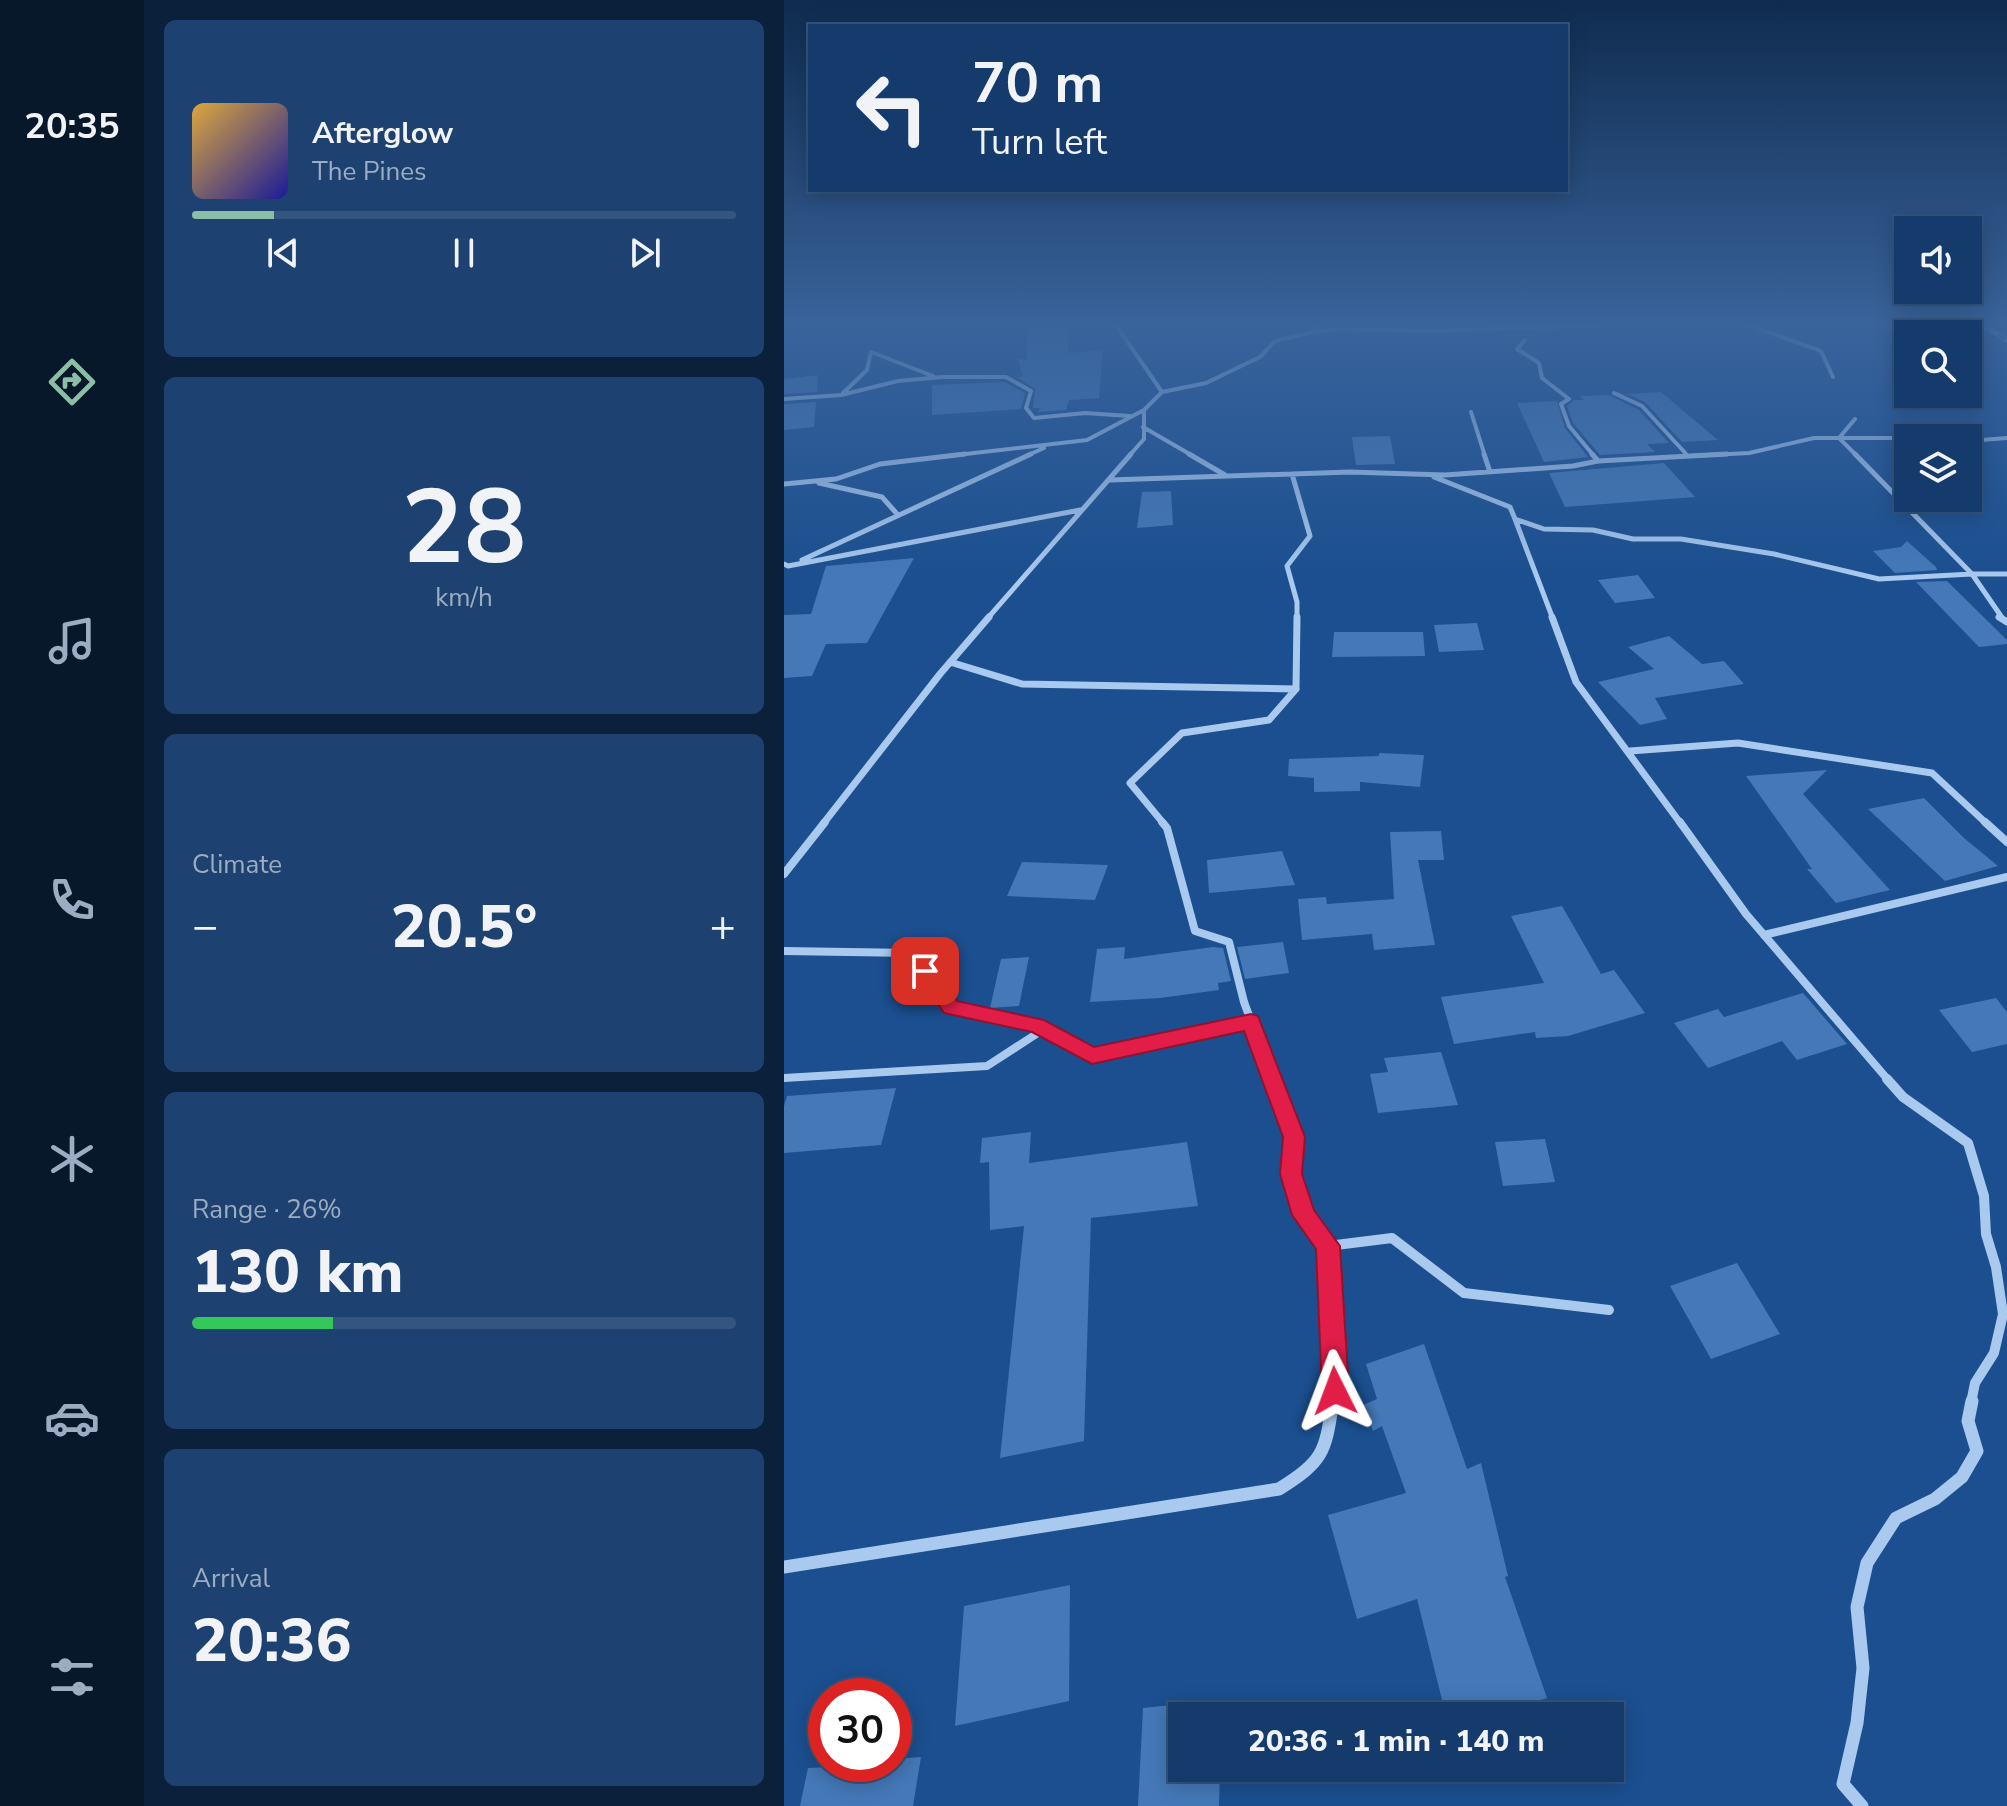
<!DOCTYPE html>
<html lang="en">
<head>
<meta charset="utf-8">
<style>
	:root { --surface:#143b6b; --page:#1d4271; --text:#f1f3f6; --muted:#9dadc1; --line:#33557e; --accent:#8abfa5 }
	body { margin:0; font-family:"Nunito Sans",sans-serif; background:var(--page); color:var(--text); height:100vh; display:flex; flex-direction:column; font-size:30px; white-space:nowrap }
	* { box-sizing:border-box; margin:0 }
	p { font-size:26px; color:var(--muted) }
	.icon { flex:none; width:44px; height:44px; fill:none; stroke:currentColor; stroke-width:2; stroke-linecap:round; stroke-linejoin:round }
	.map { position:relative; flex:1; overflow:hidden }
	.drawer { display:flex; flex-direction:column; gap:20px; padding:20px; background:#0b203b; width:640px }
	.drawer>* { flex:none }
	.banner { position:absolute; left:24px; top:24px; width:760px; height:168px; border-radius:0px; box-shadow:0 4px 20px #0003,0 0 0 2px var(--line); background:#143b6b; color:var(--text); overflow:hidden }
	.buttons { position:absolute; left:1110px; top:216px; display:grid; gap:16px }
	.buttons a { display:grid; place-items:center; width:88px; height:88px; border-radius:0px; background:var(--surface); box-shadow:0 4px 20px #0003,0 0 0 2px var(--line); font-size:40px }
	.speed { position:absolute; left:24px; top:1678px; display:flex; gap:16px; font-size:40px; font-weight:700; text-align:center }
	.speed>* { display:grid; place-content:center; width:104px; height:104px; border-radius:50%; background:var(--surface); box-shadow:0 4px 20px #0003,0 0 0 2px var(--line); line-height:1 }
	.speed .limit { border:12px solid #d22; background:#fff; color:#111 }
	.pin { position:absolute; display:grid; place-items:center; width:68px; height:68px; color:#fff; margin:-34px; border-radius:16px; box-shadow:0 4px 12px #0006 }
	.me { position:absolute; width:88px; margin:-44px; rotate:357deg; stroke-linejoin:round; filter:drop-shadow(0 0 6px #0008) }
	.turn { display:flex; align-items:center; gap:28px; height:168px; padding:0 32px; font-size:36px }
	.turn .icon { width:104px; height:104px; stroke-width:2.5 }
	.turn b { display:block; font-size:56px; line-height:68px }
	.big { font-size:60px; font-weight:800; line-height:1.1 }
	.drawer .card { flex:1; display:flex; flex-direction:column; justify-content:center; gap:12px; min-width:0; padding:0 28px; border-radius:12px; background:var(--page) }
	.drawer .dial { align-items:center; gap:0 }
	.dial b { font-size:104px; line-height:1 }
	.song { display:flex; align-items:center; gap:24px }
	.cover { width:96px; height:96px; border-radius:12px; background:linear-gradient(135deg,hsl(40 70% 55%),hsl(240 70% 35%)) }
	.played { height:8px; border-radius:4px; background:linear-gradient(90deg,var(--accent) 15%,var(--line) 15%) }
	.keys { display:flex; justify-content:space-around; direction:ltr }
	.heat { display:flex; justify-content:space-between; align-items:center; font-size:44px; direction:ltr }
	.charge { height:12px; border-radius:6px; background:linear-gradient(90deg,#34c759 26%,var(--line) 0) }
	.trip { position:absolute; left:384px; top:1702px; width:456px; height:80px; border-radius:0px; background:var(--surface); box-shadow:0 4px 20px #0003,0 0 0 2px var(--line); font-weight:800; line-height:80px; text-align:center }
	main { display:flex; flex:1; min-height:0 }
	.tabs { display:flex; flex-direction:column; width:144px; justify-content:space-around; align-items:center; background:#08182b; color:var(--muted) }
	.tabs .icon { width:56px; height:56px }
	.tabs .on { color:var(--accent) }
	.tabs b { font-size:36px; color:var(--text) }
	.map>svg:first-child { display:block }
	.building { fill:#4478b7 }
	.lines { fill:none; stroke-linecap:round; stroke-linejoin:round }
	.minor-far5 { stroke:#a9c9ee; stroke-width:4 }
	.minor-far4 { stroke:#a9c9ee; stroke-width:5 }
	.minor-far3 { stroke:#a9c9ee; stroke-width:7 }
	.minor-far2 { stroke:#a9c9ee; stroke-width:8 }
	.minor-far1 { stroke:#a9c9ee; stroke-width:10 }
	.minor { stroke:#a9c9ee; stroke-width:13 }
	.rail-casing { stroke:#fff; stroke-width:5 }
	.rail { stroke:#1b4f8f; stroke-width:3; stroke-dasharray:9; stroke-linecap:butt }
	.route { fill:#e11d48; stroke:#92132f; stroke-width:2 }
</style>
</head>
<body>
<main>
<nav class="tabs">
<b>20:35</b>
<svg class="icon on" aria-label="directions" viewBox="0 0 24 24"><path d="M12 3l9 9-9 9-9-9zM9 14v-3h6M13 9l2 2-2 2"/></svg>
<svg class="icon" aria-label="music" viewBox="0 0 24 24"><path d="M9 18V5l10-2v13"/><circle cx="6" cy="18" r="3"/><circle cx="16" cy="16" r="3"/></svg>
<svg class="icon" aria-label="phone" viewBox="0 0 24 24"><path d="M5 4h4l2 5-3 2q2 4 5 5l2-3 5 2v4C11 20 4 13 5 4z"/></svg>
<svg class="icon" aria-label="climate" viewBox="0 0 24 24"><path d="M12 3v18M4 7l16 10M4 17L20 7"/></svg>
<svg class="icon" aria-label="car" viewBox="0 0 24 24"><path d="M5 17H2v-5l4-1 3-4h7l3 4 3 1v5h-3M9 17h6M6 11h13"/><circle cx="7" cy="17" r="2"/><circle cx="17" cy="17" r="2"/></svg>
<svg class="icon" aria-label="filters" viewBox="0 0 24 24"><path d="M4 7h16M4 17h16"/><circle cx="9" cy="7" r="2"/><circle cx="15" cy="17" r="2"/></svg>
</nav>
<section class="drawer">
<div class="card">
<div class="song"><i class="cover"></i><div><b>Afterglow</b><p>The Pines</p></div></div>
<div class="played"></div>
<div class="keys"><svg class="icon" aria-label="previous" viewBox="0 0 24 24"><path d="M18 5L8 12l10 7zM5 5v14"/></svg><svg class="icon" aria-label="pause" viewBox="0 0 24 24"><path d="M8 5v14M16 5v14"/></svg><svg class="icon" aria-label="next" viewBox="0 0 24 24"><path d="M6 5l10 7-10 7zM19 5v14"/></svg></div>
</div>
<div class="card dial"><b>28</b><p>km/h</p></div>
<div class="card"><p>Climate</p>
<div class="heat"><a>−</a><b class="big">20.5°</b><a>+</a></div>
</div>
<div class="card"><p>Range · 26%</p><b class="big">130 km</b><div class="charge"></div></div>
<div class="card"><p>Arrival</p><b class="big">20:36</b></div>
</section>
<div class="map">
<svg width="1223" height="1806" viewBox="0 0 1223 1806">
	<rect width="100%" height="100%" fill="#1b4f8f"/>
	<path class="building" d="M 244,325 L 283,325 L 284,353 L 319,350 L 315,398 L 285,400 L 282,410 L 254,412 L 256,408 L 249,408 L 251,389 L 233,377 L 239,377 L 234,359 L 242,359 Z
		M 34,375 L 33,392 L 0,394 L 0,379 Z
		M 221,382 L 241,393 L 237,409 L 148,415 L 148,385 Z
		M 877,392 L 934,440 L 898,442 L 861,402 L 843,394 Z
		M 825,395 L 855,410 L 885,443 L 863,444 L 871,452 L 816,455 L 789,423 L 783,406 L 790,400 L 800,400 L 796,396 Z
		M 773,401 L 781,428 L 804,457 L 760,462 L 733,403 Z
		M 32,402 L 30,427 L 0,430 L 0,404 Z
		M 606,436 L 611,464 L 572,465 L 568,437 Z
		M 880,463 L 911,497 L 781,507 L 765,473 Z
		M 387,491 L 389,525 L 353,528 L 358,492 Z
		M 1123,541 L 1152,567 L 1153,570 L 1111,573 L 1089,551 L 1117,547 Z
		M 130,558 L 83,643 L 42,644 L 28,676 L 0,678 L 0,615 L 27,614 L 42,566 Z
		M 854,575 L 871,598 L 831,603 L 814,580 Z
		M 1163,581 L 1223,640 L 1223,644 L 1195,647 L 1132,582 Z
		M 693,623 L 700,650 L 655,652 L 650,625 Z
		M 550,632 L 639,632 L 641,656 L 548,657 Z
		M 885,636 L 918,664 L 940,661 L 960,684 L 871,698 L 883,719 L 856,725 L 814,682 L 870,669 L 844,647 Z
		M 595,753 L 640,755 L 636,787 L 576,782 L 576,791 L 530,792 L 530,778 L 504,776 L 505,759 L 595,756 Z
		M 1043,770 L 1019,794 L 1106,890 L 1052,903 L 1023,869 L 1028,869 L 962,776 Z
		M 1140,798 L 1180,838 L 1214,866 L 1161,881 L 1084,809 Z
		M 657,831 L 660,860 L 634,860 L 651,945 L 590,950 L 588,934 L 518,940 L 514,899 L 542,897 L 543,904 L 610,899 L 606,832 Z
		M 498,851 L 511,885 L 425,893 L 423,860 Z
		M 238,862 L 324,865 L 311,900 L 223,896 Z
		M 778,906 L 817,974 L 830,970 L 861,1013 L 784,1036 L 752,1038 L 751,1032 L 670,1044 L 657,997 L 760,983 L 727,916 Z
		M 499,942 L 505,973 L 461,979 L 453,947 Z
		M 341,947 L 340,959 L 429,947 L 439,948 L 447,981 L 434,983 L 435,990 L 376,998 L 306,1002 L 313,949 Z
		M 245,957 L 235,1006 L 206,1008 L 217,959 Z
		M 1019,993 L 1063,1044 L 1013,1060 L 998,1041 L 924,1068 L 890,1023 L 934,1009 L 940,1017 Z
		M 1212,998 L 1223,1012 L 1223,1044 L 1188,1052 L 1155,1010 Z
		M 657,1052 L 674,1105 L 594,1113 L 586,1074 L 604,1072 L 600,1058 Z
		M 112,1088 L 97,1145 L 0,1153 L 0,1106 L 3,1096 Z
		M 247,1132 L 245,1163 L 403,1142 L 414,1206 L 307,1218 L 300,1441 L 216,1458 L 240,1226 L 206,1230 L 205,1162 L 196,1163 L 198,1138 Z
		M 761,1139 L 771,1182 L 719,1186 L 711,1142 Z
		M 953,1263 L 996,1334 L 927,1359 L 886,1286 Z
		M 640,1344 L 683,1469 L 697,1463 L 724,1576 L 721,1577 L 763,1698 L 713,1716 L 662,1716 L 633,1599 L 573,1619 L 544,1515 L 622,1493 L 598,1426 L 589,1431 L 579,1405 L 593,1399 L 582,1364 Z
		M 286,1585 L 285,1701 L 171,1726 L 180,1606 Z
		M 398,1704 L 398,1768 L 436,1768 L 435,1806 L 354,1806 L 359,1708 Z
		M 137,1757 L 129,1806 L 16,1806 L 24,1768 L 110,1764 L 110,1759 Z"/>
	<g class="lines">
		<path class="minor-far5" d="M 332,325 L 378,392 L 360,410 L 360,439 L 345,456
			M 964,325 L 1037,351 L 1049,377
			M 529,332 L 553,329 L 647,331 L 814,325
			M 741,340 L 733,349 L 755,363 L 758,378 L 785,399 L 777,404 L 785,426 L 810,456
			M 378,392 L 422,383 L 476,357 L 491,341 L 529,332 L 536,325
			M 59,393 L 83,370 L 87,352 L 149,376
			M 830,393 L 858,406 L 904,456
			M 0,399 L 57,395 L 114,381 L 158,377 L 222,377 L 247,391 L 242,408 L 250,418 L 301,413 L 346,416
			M 687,412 L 701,456
			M 1071,419 L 1055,438 L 1073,456
			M 359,427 L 409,456
			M 1184,441 L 1223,438
			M 164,456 L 303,440 L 360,410
			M 242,456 L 260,448
			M 906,456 L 965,453 L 1030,438 L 1150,438"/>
		<path class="minor-far4" d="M 405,454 L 441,475
			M 700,454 L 706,472
			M 808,454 L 814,461
			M 1071,454 L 1188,574 L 1223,574
			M 508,474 L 526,536 L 503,566 L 513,602 L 513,619
			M 650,477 L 726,507 L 731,519
			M 326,480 L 566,472 L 661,475 L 789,466 L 814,461 L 943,454
			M 35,483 L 98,497 L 114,515
			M 0,484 L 52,479 L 96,464 L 181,454
			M 18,560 L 247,454
			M 0,564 L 4,566 L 296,510
			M 203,619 L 347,454
			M 769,619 L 731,519 L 760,529 L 809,530 L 849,539 L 897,539 L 990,554 L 1095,579 L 1188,574 L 1219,619"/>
		<path class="minor-far3" d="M 768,617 L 792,682 L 897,824
			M 1215,617 L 1223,622
			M 166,662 L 238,684 L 512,689 L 513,617
			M 846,751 L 954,743 L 1148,773 L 1203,824
			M 39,824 L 156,674 L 205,617
			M 380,824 L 346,783 L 398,733 L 485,720 L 512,689"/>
		<path class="minor-far2" d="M 378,822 L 383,828 L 411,931 L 445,942 L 460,1002 L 489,1081
			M 896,822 L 962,914 L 1105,1081
			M 1201,822 L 1223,842
			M 0,874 L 41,822
			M 980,935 L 1223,877
			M 0,951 L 128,953 L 167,1007 L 253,1025 L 308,1055 L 467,1022
			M 0,1078 L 203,1066 L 260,1029"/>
		<path class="minor-far1" d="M 488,1079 L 510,1137 L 507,1174 L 520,1215 L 544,1246 L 549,1403
			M 1103,1079 L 1119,1097 L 1184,1143 L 1200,1196 L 1202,1234 L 1212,1267 L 1219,1314 L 1210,1353 L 1191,1383 L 1187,1403
			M 544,1246 L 608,1238 L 680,1293 L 825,1310"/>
		<path class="minor" d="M 0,1567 L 495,1489 C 541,1460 541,1452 549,1401
			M 1078,1806 L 1059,1784 L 1073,1723 L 1079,1668 L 1073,1607 L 1083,1563 L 1112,1518 L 1151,1499 L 1178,1477 L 1193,1451 L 1184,1421 L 1188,1401"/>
		<defs>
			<path id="rail" d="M 1199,325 L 1223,340"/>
		</defs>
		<use href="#rail" class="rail-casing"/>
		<use href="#rail" class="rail"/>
	</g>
	<linearGradient id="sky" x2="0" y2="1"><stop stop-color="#0f2b4f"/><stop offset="0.56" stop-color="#39639b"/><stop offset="1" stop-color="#39639b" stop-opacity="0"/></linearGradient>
	<rect width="1223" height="578" fill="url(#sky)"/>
	<path class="route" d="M 141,964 L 148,966 L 173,1001 L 260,1020 L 310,1047 L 467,1014 L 474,1016 L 521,1137 L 518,1174 L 530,1210 L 556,1246 L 565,1391 L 561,1401 L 551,1404 L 542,1401 L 538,1391 L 532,1249 L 508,1215 L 496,1174 L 499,1137 L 460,1031 L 308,1064 L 248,1032 L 160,1013 L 132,971 Z"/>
</svg>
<div class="buttons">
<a><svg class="icon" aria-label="sound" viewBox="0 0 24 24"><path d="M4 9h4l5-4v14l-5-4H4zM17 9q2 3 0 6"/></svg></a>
<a><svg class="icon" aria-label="search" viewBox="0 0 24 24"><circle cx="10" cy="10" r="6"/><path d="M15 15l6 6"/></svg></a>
<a><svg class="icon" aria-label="layers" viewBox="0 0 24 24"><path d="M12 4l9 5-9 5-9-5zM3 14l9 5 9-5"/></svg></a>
</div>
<div class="speed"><div class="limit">30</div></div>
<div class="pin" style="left:141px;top:971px;background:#d93025"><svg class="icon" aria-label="arrive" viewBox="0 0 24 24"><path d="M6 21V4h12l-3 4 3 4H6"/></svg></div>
<svg class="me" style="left:551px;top:1391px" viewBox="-20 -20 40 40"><path d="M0-17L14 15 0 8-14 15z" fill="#e11d48" stroke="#fff" stroke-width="4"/></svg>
<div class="trip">20:36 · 1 min · 140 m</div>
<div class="banner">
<div class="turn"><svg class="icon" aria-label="left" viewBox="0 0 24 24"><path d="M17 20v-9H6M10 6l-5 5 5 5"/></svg><div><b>70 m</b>Turn left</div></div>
</div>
</div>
</main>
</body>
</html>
